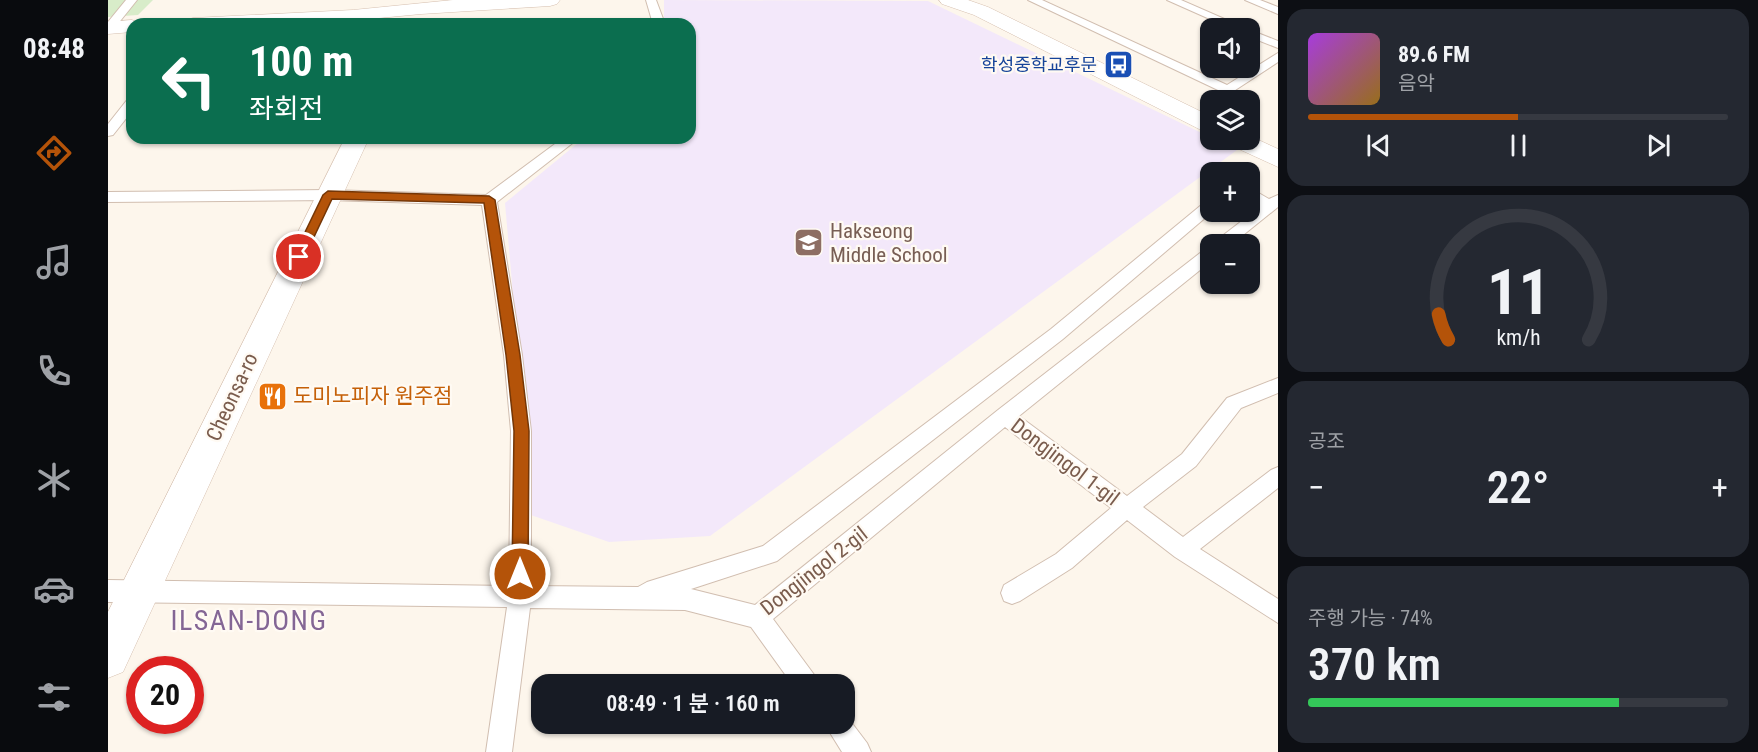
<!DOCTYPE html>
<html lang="ko">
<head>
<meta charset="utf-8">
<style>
	:root { --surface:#171b24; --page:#242831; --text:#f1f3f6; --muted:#9ea1a6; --line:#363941; --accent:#b45309 }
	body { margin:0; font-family:"Roboto Condensed","Noto Sans KR",sans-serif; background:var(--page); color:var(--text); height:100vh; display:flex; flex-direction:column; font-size:22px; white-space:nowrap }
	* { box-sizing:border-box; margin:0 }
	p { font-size:20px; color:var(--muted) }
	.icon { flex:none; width:33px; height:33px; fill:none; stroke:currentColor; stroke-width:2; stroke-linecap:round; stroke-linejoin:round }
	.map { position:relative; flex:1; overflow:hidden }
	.details { display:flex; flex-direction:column; gap:9px; padding:9px; background:#0d0f14; width:480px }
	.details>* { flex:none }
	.hud { position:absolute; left:18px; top:18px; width:570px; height:126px; border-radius:18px; box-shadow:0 2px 4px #0004; background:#0b6e4f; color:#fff; overflow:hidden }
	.buttons { position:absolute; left:1092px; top:18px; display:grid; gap:12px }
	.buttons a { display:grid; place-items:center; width:60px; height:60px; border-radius:12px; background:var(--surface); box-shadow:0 2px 4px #0004; font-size:30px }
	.speed { position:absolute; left:18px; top:656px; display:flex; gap:12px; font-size:30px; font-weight:700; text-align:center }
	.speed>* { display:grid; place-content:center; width:78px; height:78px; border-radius:50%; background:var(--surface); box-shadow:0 2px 4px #0004; line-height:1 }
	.speed .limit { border:9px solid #d22; background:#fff; color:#111 }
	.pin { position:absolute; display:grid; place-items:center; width:51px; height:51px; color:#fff; margin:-26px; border:3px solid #fff; border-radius:50%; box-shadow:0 2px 6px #0007 }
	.me { position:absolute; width:66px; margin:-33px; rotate:0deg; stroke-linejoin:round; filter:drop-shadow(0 0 4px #0008) }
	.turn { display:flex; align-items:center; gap:21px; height:126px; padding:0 24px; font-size:27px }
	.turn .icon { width:78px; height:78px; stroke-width:2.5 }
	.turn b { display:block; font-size:42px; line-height:51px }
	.big { font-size:45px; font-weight:600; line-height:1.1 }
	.details .card { flex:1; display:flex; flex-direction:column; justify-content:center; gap:9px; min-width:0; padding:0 21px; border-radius:18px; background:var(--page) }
	.details .dial { align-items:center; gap:0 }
	.dial svg { height:156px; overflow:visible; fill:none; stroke:var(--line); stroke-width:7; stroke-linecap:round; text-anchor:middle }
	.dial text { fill:var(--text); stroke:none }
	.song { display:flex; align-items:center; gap:18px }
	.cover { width:72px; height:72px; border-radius:9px; background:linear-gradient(135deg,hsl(280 70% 55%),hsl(40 70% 35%)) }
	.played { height:6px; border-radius:3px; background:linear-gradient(90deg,var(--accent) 50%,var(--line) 50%) }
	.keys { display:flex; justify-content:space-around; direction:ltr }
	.heat { display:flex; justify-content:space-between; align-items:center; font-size:33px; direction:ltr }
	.charge { height:9px; border-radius:4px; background:linear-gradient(90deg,#34c759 74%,var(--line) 0) }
	.trip { position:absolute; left:423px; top:674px; width:324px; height:60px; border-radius:18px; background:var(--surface); box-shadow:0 2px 4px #0004; font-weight:600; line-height:60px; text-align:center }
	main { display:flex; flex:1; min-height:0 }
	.menu { display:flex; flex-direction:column; width:108px; justify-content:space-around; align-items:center; background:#090b0e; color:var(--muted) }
	.menu .icon { width:42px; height:42px }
	.menu .on { color:var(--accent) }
	.menu b { font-size:27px; color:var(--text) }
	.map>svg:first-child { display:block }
	.education { fill:#f3e8fa }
	.green { fill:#d8ecc9 }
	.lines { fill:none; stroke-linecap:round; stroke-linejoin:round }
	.lane-casing { stroke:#d1beb0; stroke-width:2 }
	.secondary-casing { stroke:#d6c0b0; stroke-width:1 }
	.lane { fill:#fff; fill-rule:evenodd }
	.secondary { fill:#fff; fill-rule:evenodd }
	.route { fill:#b45309; stroke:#753606; stroke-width:1.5 }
	.labels { text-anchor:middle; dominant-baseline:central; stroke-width:4.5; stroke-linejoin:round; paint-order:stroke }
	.far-transit-label { font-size:18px; fill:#164399; stroke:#fffaf3; text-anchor:end }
	.education-label { font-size:21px; fill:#785e54; stroke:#fffaf3; text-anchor:start }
	.food-label { font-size:21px; fill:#c56008; stroke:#fffaf3; text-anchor:start }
	.street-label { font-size:21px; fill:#7a5c4d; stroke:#fffaf3 }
	.near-quarter-label { font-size:28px; letter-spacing:1.5px; fill:#846695; stroke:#fffaf3 }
</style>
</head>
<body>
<main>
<nav class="menu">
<b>08:48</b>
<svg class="icon on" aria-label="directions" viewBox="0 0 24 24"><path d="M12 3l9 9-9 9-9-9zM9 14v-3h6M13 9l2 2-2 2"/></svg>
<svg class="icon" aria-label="music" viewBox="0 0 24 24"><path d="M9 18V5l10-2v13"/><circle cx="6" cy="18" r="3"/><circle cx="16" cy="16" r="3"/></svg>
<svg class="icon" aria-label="phone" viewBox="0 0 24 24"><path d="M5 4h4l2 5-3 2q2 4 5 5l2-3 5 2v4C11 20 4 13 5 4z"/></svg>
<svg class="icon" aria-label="climate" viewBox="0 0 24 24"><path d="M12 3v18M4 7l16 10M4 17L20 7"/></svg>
<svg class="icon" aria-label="car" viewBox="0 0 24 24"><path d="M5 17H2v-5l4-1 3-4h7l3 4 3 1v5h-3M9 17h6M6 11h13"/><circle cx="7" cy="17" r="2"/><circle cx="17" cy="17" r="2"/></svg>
<svg class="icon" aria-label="filters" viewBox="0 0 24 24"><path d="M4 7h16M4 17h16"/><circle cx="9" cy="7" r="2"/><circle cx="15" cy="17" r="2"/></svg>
</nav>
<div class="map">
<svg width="1170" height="752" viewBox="0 0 1170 752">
	<rect width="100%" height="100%" fill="#fdf6ec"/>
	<path class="education" d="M 556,0 L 820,1 L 1102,137 L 1102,140 L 1129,150 L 602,536 L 501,542 L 417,513 L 404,283 L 397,203 L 476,138 L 582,138 L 582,24 L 556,24 Z"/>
	<path class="green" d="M 0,0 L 45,0 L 30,15 L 0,17 Z"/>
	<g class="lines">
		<defs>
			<path id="lane" d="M 18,0 L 29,0 L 5,30 L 0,31 L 0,22 Z
				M 538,0 L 548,0 L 557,24 L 545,24 Z
				M 920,0 L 934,0 L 1119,85 L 1170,53 L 1170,62 L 1112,100 L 1100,103 L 1098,100 L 1110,90 Z
				M 1059,0 L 1073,0 L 1137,28 L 1122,28 Z
				M 1137,0 L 1152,0 L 1170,7 L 1170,14 Z
				M 1142,30 L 1170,41 L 1170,48 L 1142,37 Z
				M 24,99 L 24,111 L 5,135 L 0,136 L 0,124 L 19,100 Z
				M 455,138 L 471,138 L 389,202 L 414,355 L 423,431 L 423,586 L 530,587 L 539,582 L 655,546 L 943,329 L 1097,202 L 1102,200 L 1104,212 L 955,339 L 669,561 L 583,589 L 647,605 L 890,410 L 1096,250 L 1102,249 L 1102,262 L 911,416 L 1019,496 L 1074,454 L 1119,398 L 1170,378 L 1170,393 L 1133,408 L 1088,466 L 1035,507 L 1075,537 L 1163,470 L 1170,467 L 1170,488 L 1092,549 L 1170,599 L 1170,623 L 1067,557 L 1019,520 L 964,568 L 912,601 L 904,604 L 896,601 L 893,593 L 896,585 L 948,554 L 1003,508 L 897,427 L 665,619 L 707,676 L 711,684 L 684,684 L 643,627 L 577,610 L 422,608 L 404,752 L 378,752 L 399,607 L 0,602 L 0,580 L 401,586 L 403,431 L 396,355 L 374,205 L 221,200 L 0,202 L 0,192 L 221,190 L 378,195 Z
				M 1142,188 L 1161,199 L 1170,195 L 1170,207 L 1124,244 L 1107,244 L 1109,240 L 1152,207 L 1142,200 Z
				M 737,714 L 759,743 L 763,752 L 734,752 L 716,723 L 736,723 Z"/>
			<path id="secondary" d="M 345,0 L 452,0 L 449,4 L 442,6 L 313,14 L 208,24 L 75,24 L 78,20 L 85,18 L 245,10 Z
				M 831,0 L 860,0 L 880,7 L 1102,116 L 1102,132 L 1093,130 L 866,15 L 834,4 Z
				M 24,20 L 33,24 L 24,24 L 24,32 L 0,34 L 0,22 Z
				M 1142,136 L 1170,149 L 1170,167 L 1122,145 L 1119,140 L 1142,140 Z
				M 237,138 L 261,138 L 15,672 L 0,678 L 0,612 Z"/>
		</defs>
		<use href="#lane" class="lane-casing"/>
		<use href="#secondary" class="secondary-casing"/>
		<use href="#lane" class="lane"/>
		<use href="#secondary" class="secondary"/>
	</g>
	<path class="route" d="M 220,191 L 381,196 L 387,200 L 412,355 L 421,431 L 420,574 L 418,580 L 412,582 L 406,580 L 404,574 L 406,431 L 398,355 L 376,203 L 224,199 L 195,260 L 187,260 L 185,257 L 215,195 Z"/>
	<defs>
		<symbol id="bus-square" viewBox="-11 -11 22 22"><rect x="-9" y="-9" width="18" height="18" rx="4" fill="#1a4fb4" stroke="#fffaf3"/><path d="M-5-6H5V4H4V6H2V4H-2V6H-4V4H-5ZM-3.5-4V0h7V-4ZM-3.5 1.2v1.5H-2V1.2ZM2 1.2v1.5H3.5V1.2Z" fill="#fff"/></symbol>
		<symbol id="school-square" viewBox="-11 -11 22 22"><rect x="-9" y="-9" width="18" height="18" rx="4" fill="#8d6e63" stroke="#fffaf3"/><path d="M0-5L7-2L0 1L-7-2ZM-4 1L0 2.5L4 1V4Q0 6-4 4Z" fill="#fff"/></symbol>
		<symbol id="restaurant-square" viewBox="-11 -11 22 22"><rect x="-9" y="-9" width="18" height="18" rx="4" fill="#e8710a" stroke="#fffaf3"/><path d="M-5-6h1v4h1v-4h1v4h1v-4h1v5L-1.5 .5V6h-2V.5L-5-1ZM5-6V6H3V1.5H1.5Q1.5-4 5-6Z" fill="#fff"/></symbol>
	</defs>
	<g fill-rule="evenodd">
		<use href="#bus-square" x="994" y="48" width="33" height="33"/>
		<use href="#school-square" x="684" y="226" width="33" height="33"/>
		<use href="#restaurant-square" x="148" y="380" width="33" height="33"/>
	</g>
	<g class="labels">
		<g class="far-transit-label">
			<text x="989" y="64">학성중학교후문</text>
		</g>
		<g class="education-label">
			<text x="722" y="231">Hakseong<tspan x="722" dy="24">Middle School</tspan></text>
		</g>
		<g class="food-label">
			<text x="185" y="396">도미노피자 원주점</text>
		</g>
		<g class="street-label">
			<text transform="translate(124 397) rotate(-65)">Cheonsa-ro</text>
			<text transform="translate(957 462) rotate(37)">Dongjingol 1-gil</text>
			<text transform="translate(706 571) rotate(-38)">Dongjingol 2-gil</text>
		</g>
		<g class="near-quarter-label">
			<text x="141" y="620">ILSAN-DONG</text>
		</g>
	</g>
</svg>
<div class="buttons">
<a><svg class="icon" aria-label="sound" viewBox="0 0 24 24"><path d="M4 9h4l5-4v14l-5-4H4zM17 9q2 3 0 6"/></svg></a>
<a><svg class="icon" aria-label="layers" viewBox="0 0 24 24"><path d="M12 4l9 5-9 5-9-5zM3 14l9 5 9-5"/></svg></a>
<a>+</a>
<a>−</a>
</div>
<div class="speed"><div class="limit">20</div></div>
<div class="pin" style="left:191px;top:257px;background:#d93025"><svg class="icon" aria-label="arrive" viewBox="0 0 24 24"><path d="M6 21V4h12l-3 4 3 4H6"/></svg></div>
<svg class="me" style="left:412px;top:574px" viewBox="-20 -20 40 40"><circle r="17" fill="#b45309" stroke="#fff" stroke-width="3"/><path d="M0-11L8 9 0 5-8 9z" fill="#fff"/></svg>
<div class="trip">08:49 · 1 분 · 160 m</div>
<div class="hud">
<div class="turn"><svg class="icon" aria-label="left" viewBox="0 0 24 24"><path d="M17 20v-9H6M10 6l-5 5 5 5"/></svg><div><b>100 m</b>좌회전</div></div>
</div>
</div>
<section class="details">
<div class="card">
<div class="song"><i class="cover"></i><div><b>89.6 FM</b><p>음악</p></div></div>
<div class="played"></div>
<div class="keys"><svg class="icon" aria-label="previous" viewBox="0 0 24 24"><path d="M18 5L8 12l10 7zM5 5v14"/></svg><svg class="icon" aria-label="pause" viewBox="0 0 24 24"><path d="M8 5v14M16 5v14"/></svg><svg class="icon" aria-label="next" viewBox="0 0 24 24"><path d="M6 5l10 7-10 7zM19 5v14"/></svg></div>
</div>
<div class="card dial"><svg viewBox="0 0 100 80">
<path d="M14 69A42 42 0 1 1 86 69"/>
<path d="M14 69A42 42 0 0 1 9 56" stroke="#b45309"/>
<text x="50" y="56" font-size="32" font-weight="700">11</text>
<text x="50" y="72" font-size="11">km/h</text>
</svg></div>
<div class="card"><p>공조</p>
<div class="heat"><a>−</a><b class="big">22°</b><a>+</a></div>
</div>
<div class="card"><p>주행 가능 · 74%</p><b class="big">370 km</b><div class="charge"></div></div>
</section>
</main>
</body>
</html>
